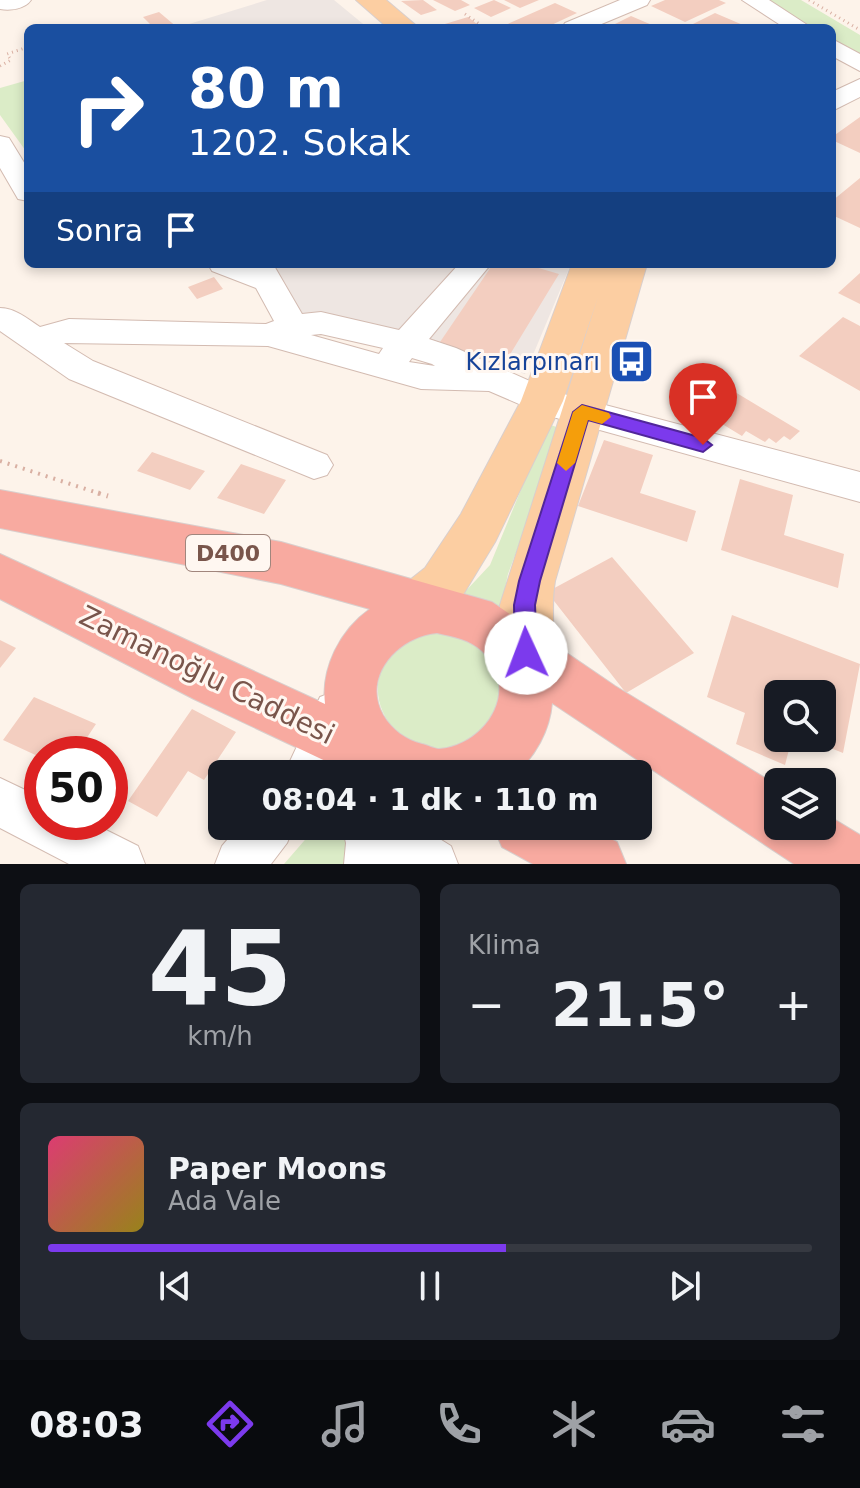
<!DOCTYPE html>
<html lang="tr">
<head>
<meta charset="utf-8">
<style>
	:root { --surface:#171b24; --page:#242831; --text:#f1f3f6; --muted:#9ea1a6; --line:#363941; --accent:#7c3aed }
	body { margin:0; font-family:"DejaVu Sans",sans-serif; background:var(--page); color:var(--text); height:100vh; display:flex; flex-direction:column; font-size:30px; white-space:nowrap }
	* { box-sizing:border-box; margin:0 }
	p { font-size:26px; color:var(--muted) }
	.icon { flex:none; width:44px; height:44px; fill:none; stroke:currentColor; stroke-width:2; stroke-linecap:round; stroke-linejoin:round }
	.map { position:relative; height:864px; overflow:hidden }
	.sheet { display:flex; flex-direction:column; gap:20px; padding:20px; background:#0d0f14; flex:1 }
	.sheet>* { flex:none }
	.hud { position:absolute; left:24px; top:24px; width:812px; height:244px; border-radius:12px; box-shadow:0 4px 12px #0003; background:#1a4fa0; color:#fff; overflow:hidden }
	.controls { position:absolute; left:764px; top:680px; display:grid; gap:16px }
	.controls a { display:grid; place-items:center; width:72px; height:72px; border-radius:12px; background:var(--surface); box-shadow:0 4px 12px #0003; font-size:40px }
	.speed { position:absolute; left:24px; top:736px; display:flex; gap:16px; font-size:40px; font-weight:700; text-align:center }
	.speed>* { display:grid; place-content:center; width:104px; height:104px; border-radius:50%; background:var(--surface); box-shadow:0 4px 12px #0003; line-height:1 }
	.speed .limit { border:12px solid #d22; background:#fff; color:#111 }
	.pin { position:absolute; display:grid; place-items:center; width:68px; height:68px; color:#fff; margin:-82px -34px; border-radius:50% 50% 50% 0; rotate:-45deg; box-shadow:0 0 8px #0007 }
	.pin .icon { rotate:45deg }
	.me { position:absolute; width:88px; margin:-44px; rotate:358deg; stroke-linejoin:round; filter:drop-shadow(0 0 6px #0008) }
	.turn { display:flex; align-items:center; gap:28px; height:168px; padding:0 32px; font-size:36px }
	.turn .icon { width:104px; height:104px; stroke-width:2.5 }
	.turn b { display:block; font-size:56px; line-height:68px }
	.then { display:flex; align-items:center; height:76px; padding:0 32px; background:#0003; gap:16px; font-size:30px }
	.big { font-size:60px; font-weight:700; line-height:1.1 }
	.sheet .card { flex:1; display:flex; flex-direction:column; justify-content:center; gap:12px; min-width:0; padding:0 28px; border-radius:12px; background:var(--page) }
	.sheet .dial { align-items:center; gap:0 }
	.dial b { font-size:104px; line-height:1 }
	.song { display:flex; align-items:center; gap:24px }
	.cover { width:96px; height:96px; border-radius:12px; background:linear-gradient(135deg,hsl(340 70% 55%),hsl(50 70% 35%)) }
	.played { height:8px; border-radius:4px; background:linear-gradient(90deg,var(--accent) 60%,var(--line) 60%) }
	.keys { display:flex; justify-content:space-around; direction:ltr }
	.heat { display:flex; justify-content:space-between; align-items:center; font-size:44px; direction:ltr }
	.sheet .tiles { flex:1; display:grid; gap:20px; grid-template-columns:1fr 1fr }
	.card:last-child { grid-column:span 2 }
	.trip { position:absolute; left:208px; top:760px; width:444px; height:80px; border-radius:12px; background:var(--surface); box-shadow:0 4px 12px #0003; font-weight:700; line-height:80px; text-align:center }
	.tab-bar { display:flex; height:128px; justify-content:space-around; align-items:center; background:#090b0e; color:var(--muted) }
	.tab-bar .icon { width:56px; height:56px }
	.tab-bar .current { color:var(--accent) }
	.tab-bar b { font-size:36px; color:var(--text) }
	.map>svg:first-child { display:block }
	.industrial { fill:#eee6e2 }
	.green { fill:#dbecc7 }
	.building { fill:#f3cec0 }
	.lines { fill:none; stroke-linecap:round; stroke-linejoin:round }
	.minor-casing { stroke:#d3bbb1; stroke-width:2 }
	.major-casing { stroke:#d9cfcd; stroke-width:2 }
	.highway-casing { stroke:#d9cfcd; stroke-width:2 }
	.path-far2 { stroke:#d9b0a3; stroke-width:3; stroke-dasharray:1 4; stroke-linecap:butt }
	.path-far1 { stroke:#d9b0a3; stroke-width:4; stroke-dasharray:2 6; stroke-linecap:butt }
	.path { stroke:#d9b0a3; stroke-width:5; stroke-dasharray:2 7; stroke-linecap:butt }
	.minor { fill:#fff; fill-rule:evenodd }
	.major { fill:#fccea2; fill-rule:evenodd }
	.highway { fill:#f8aaa0; fill-rule:evenodd }
	.route { fill:#7c3aed; stroke:#51269a; stroke-width:2 }
	.slow { fill:#f59e0b }
	.labels { text-anchor:middle; dominant-baseline:central; stroke-width:6; stroke-linejoin:round; paint-order:stroke }
	.shield { fill:#fff7f1; stroke:#a1867d; stroke-width:2 }
	.shield-label { font-size:22px; font-weight:bold; fill:#79554b }
	.transit-label { font-size:24px; fill:#164399; stroke:#fff7f1; text-anchor:end }
	.near-street-label { font-size:28px; fill:#79554b; stroke:#fff7f1 }
</style>
</head>
<body>
<div class="map">
<svg width="860" height="864" viewBox="0 0 860 864">
	<rect width="100%" height="100%" fill="#fdf3ea"/>
	<path class="industrial" d="M 267,0 L 334,0 L 368,28 L 176,28 Z
		M 229,264 L 571,264 L 525,374 L 371,327 L 281,325 L 260,281 Z"/>
	<path class="green" d="M 767,0 L 801,0 L 860,35 L 860,55 L 832,39 L 832,28 L 814,28 Z
		M 28,80 L 28,154 L 0,115 L 0,88 Z
		M 548,424 L 562,429 L 508,574 L 499,617 L 462,595 L 490,565 Z
		M 433,633 C 470,635 495,649 501,688 C 502,697 503,702 498,711 C 493,718 488,731 481,736 C 398,791 323,661 433,633 Z
		M 317,826 L 371,843 L 403,864 L 284,864 Z"/>
	<path class="building" d="M 423,0 L 437,10 L 421,15 L 401,1 Z
		M 433,0 L 461,0 L 470,5 L 455,11 Z
		M 494,0 L 511,8 L 491,17 L 474,8 Z
		M 504,0 L 539,0 L 520,8 Z
		M 665,0 L 719,0 L 726,3 L 685,22 L 651,6 Z
		M 555,3 L 577,13 L 545,28 L 503,26 Z
		M 159,12 L 178,28 L 147,28 L 152,26 L 143,17 Z
		M 715,13 L 750,28 L 685,28 Z
		M 631,16 L 659,28 L 607,28 Z
		M 468,17 L 482,28 L 435,28 L 435,27 Z
		M 860,117 L 860,153 L 832,140 L 832,137 Z
		M 860,178 L 860,228 L 832,215 L 832,201 Z
		M 493,264 L 525,264 L 559,274 L 503,366 L 438,345 Z
		M 860,273 L 860,304 L 838,293 Z
		M 214,277 L 223,289 L 197,299 L 188,287 Z
		M 843,317 L 860,326 L 860,391 L 799,356 Z
		M 735,392 L 800,431 L 790,440 L 784,436 L 776,443 L 769,438 L 765,442 L 746,431 L 742,436 L 709,416 Z
		M 604,440 L 653,455 L 640,493 L 696,511 L 687,542 L 578,506 Z
		M 152,452 L 205,471 L 190,490 L 137,471 Z
		M 241,464 L 286,480 L 264,514 L 217,498 Z
		M 740,479 L 793,495 L 784,535 L 844,554 L 838,588 L 721,550 Z
		M 612,557 L 694,653 L 626,693 L 547,592 Z
		M 732,615 L 860,664 L 843,753 L 806,738 L 822,738 L 822,694 L 778,694 L 778,738 L 792,738 L 785,765 L 736,744 L 745,713 L 707,697 Z
		M 0,640 L 16,648 L 0,668 Z
		M 34,697 L 96,724 L 76,754 L 42,754 L 42,758 L 3,740 Z
		M 192,709 L 236,732 L 204,780 L 188,771 L 157,817 L 128,801 Z"/>
	<g class="lines">
		<defs>
			<path id="minor" d="M 0,0 L 31,0 C 25,9 10,11 0,9 Z
				M 620,0 L 650,0 L 647,5 L 592,28 L 562,28 L 565,23 Z
				M 742,0 L 769,0 L 812,28 L 785,28 Z
				M 832,39 L 860,54 L 860,71 L 832,56 Z
				M 860,79 L 860,97 L 832,111 L 832,92 Z
				M 0,136 L 9,138 L 28,169 L 28,201 L 18,199 L 0,168 Z
				M 208,264 L 273,264 L 302,314 L 321,312 L 399,330 L 459,264 L 491,264 L 429,339 L 456,348 L 552,391 L 860,472 L 860,502 L 542,414 L 489,391 L 421,389 L 268,346 L 64,343 L 93,361 L 327,455 L 333,465 L 327,475 L 314,479 L 69,379 L 0,331 L 0,308 C 15,308 28,319 40,327 L 69,319 L 266,324 L 274,321 L 256,288 L 212,271 ZM 321,334 L 383,348 L 379,354 L 311,335 ZM 412,358 L 432,364 L 435,366 L 409,362 Z
				M 336,691 L 352,697 L 359,712 L 332,774 L 284,774 L 320,697 Z
				M 0,778 L 42,798 L 42,822 L 90,822 L 138,846 L 145,864 L 69,864 L 0,828 Z
				M 239,826 L 294,826 L 287,843 L 271,864 L 215,864 L 222,846 Z
				M 342,826 L 419,826 L 451,846 L 458,864 L 344,864 L 346,843 Z"/>
			<path id="major" d="M 356,0 L 386,0 L 419,28 L 388,28 Z
				M 572,264 L 647,264 L 555,581 C 548,620 562,664 546,700 L 527,707 L 508,700 L 500,682 L 500,605 L 598,297 L 563,401 L 495,542 L 461,598 L 418,634 L 400,641 L 382,634 L 374,618 L 382,602 L 425,568 L 461,514 L 521,401 Z"/>
			<path id="highway" d="M 0,490 L 281,542 L 492,602 L 615,686 L 778,786 L 778,826 L 822,826 L 822,812 L 860,835 L 860,864 L 794,864 L 552,703 C 550,730 535,757 515,774 L 353,774 L 194,699 L 0,599 L 0,554 L 325,704 C 321,668 340,630 370,609 L 281,584 L 0,528 ZM 437,633 C 454,637 469,639 482,651 C 522,688 487,745 439,749 C 435,749 427,745 422,744 C 406,740 392,730 383,715 C 361,676 399,636 437,633 Z
				M 493,826 L 585,826 L 617,842 L 626,864 L 533,864 L 502,847 Z"/>
		</defs>
		<use href="#minor" class="minor-casing"/>
		<use href="#major" class="major-casing"/>
		<use href="#highway" class="highway-casing"/>
		<path class="path-far2" d="M 809,0 L 860,30
			M 465,14 L 485,28
			M 0,66 L 11,60 L 7,54 L 28,47"/>
		<path class="path-far1" d="M 0,461 L 104,495"/>
		<path class="path" d="M 98,493 L 108,496"/>
		<use href="#minor" class="minor"/>
		<use href="#major" class="major"/>
		<use href="#highway" class="highway"/>
	</g>
	<path class="route" d="M 582,405 L 703,438 L 712,445 L 703,452 L 588,420 L 540,581 L 535,605 L 537,653 L 534,660 L 526,662 L 518,660 L 515,653 L 514,605 L 519,581 L 573,412 Z"/>
	<path class="slow" d="M 582,405 L 609,413 L 611,417 L 602,424 L 588,420 L 575,463 L 566,471 L 557,463 L 573,412 Z"/>
	<defs>
		<symbol id="bus-square" viewBox="-11 -11 22 22"><rect x="-9" y="-9" width="18" height="18" rx="4" fill="#1a4fb4" stroke="#fff7f1"/><path d="M-5-6H5V4H4V6H2V4H-2V6H-4V4H-5ZM-3.5-4V0h7V-4ZM-3.5 1.2v1.5H-2V1.2ZM2 1.2v1.5H3.5V1.2Z" fill="#fff"/></symbol>
	</defs>
	<g fill-rule="evenodd">
		<use href="#bus-square" x="606" y="336" width="51" height="51"/>
	</g>
	<g class="labels">
		<rect class="shield" x="186" y="535" width="84" height="36" rx="6"/>
		<g class="shield-label">
			<text x="228" y="553">D400</text>
		</g>
		<g class="transit-label">
			<text x="600" y="362">Kızlarpınarı</text>
		</g>
		<g class="near-street-label">
			<text transform="translate(207 675) rotate(26)">Zamanoğlu Caddesi</text>
		</g>
	</g>
</svg>
<div class="controls">
<a><svg class="icon" aria-label="search" viewBox="0 0 24 24"><circle cx="10" cy="10" r="6"/><path d="M15 15l6 6"/></svg></a>
<a><svg class="icon" aria-label="layers" viewBox="0 0 24 24"><path d="M12 4l9 5-9 5-9-5zM3 14l9 5 9-5"/></svg></a>
</div>
<div class="speed"><div class="limit">50</div></div>
<div class="pin" style="left:703px;top:445px;background:#d93025"><svg class="icon" aria-label="arrive" viewBox="0 0 24 24"><path d="M6 21V4h12l-3 4 3 4H6"/></svg></div>
<svg class="me" style="left:526px;top:653px" viewBox="-20 -20 40 40"><circle r="19" fill="#fff"/><path d="M0-13L10 11 0 6-10 11z" fill="#7c3aed"/></svg>
<div class="trip">08:04 · 1 dk · 110 m</div>
<div class="hud">
<div class="turn"><svg class="icon" aria-label="right" viewBox="0 0 24 24"><path d="M7 20v-9h11M14 6l5 5-5 5"/></svg><div><b>80 m</b>1202. Sokak</div></div>
<div class="then">Sonra<svg class="icon" aria-label="arrive" viewBox="0 0 24 24"><path d="M6 21V4h12l-3 4 3 4H6"/></svg></div>
</div>
</div>
<section class="sheet">
<div class="tiles">
<div class="card dial"><b>45</b><p>km/h</p></div>
<div class="card"><p>Klima</p>
<div class="heat"><a>−</a><b class="big">21.5°</b><a>+</a></div>
</div>
<div class="card">
<div class="song"><i class="cover"></i><div><b>Paper Moons</b><p>Ada Vale</p></div></div>
<div class="played"></div>
<div class="keys"><svg class="icon" aria-label="previous" viewBox="0 0 24 24"><path d="M18 5L8 12l10 7zM5 5v14"/></svg><svg class="icon" aria-label="pause" viewBox="0 0 24 24"><path d="M8 5v14M16 5v14"/></svg><svg class="icon" aria-label="next" viewBox="0 0 24 24"><path d="M6 5l10 7-10 7zM19 5v14"/></svg></div>
</div>
</div>
</section>
<nav class="tab-bar">
<b>08:03</b>
<svg class="icon current" aria-label="directions" viewBox="0 0 24 24"><path d="M12 3l9 9-9 9-9-9zM9 14v-3h6M13 9l2 2-2 2"/></svg>
<svg class="icon" aria-label="music" viewBox="0 0 24 24"><path d="M9 18V5l10-2v13"/><circle cx="6" cy="18" r="3"/><circle cx="16" cy="16" r="3"/></svg>
<svg class="icon" aria-label="phone" viewBox="0 0 24 24"><path d="M5 4h4l2 5-3 2q2 4 5 5l2-3 5 2v4C11 20 4 13 5 4z"/></svg>
<svg class="icon" aria-label="climate" viewBox="0 0 24 24"><path d="M12 3v18M4 7l16 10M4 17L20 7"/></svg>
<svg class="icon" aria-label="car" viewBox="0 0 24 24"><path d="M5 17H2v-5l4-1 3-4h7l3 4 3 1v5h-3M9 17h6M6 11h13"/><circle cx="7" cy="17" r="2"/><circle cx="17" cy="17" r="2"/></svg>
<svg class="icon" aria-label="filters" viewBox="0 0 24 24"><path d="M4 7h16M4 17h16"/><circle cx="9" cy="7" r="2"/><circle cx="15" cy="17" r="2"/></svg>
</nav>
</body>
</html>
